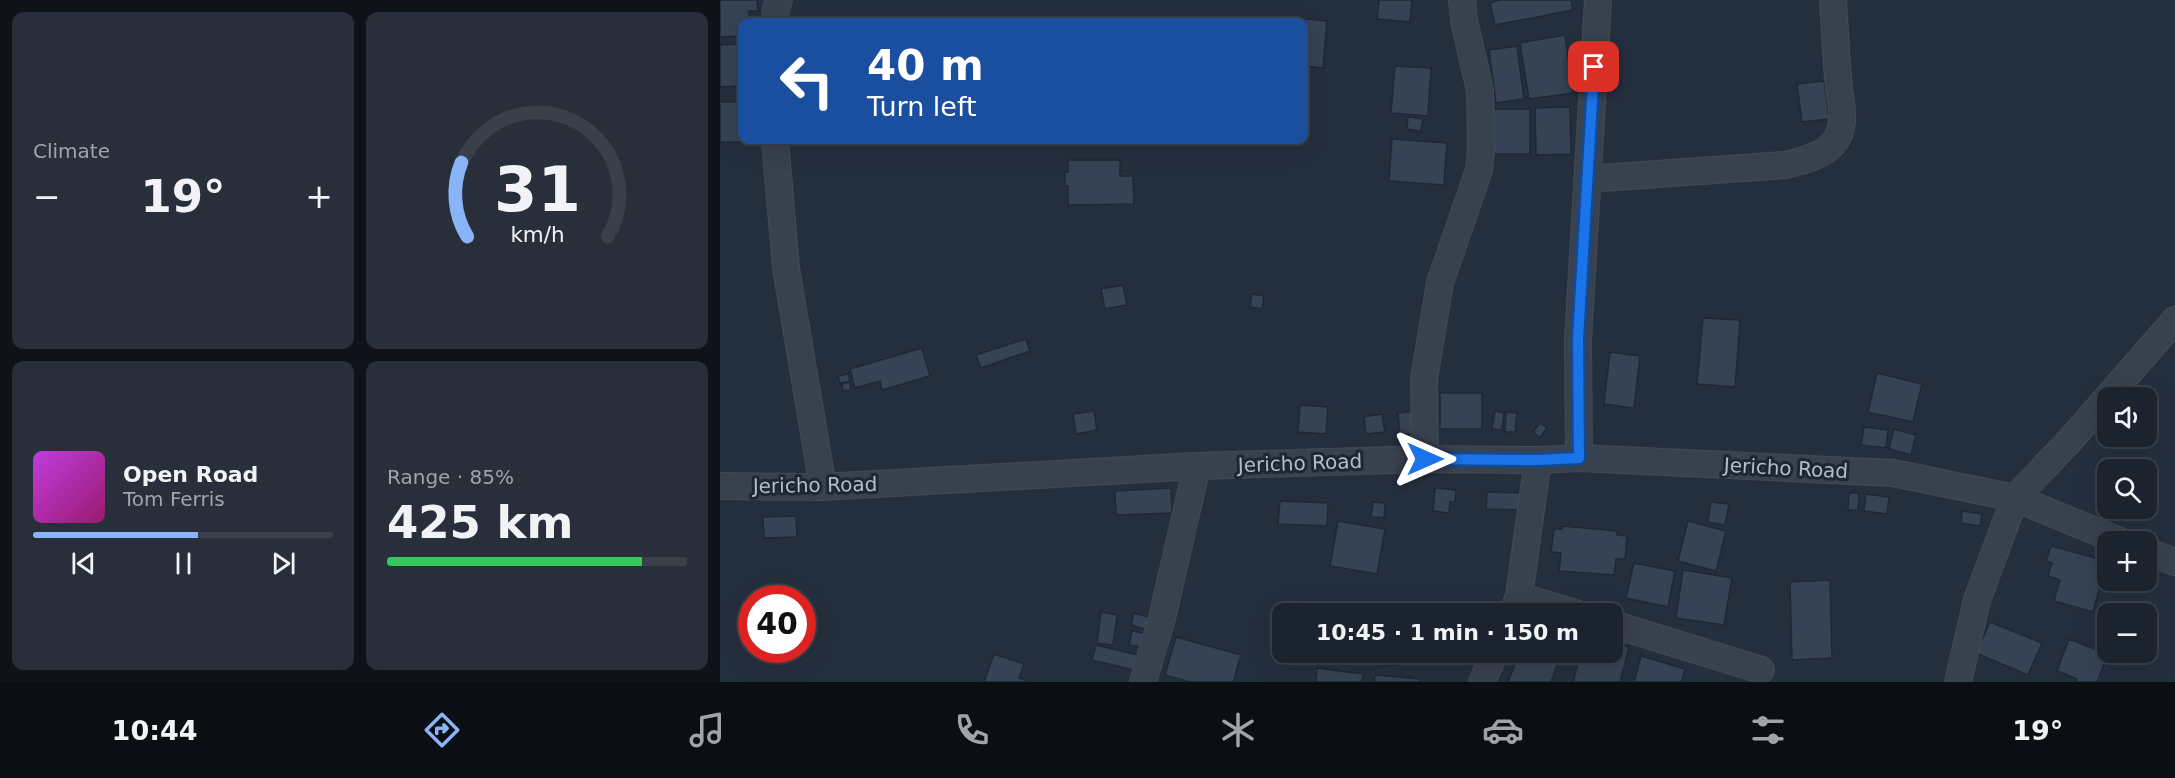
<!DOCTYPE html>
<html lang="en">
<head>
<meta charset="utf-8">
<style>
	:root { --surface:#1b232e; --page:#282f3a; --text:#f1f3f6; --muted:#a0a4aa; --line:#39404a; --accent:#8ab4f8 }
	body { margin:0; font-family:"DejaVu Sans",sans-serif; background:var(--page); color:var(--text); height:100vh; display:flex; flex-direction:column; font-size:22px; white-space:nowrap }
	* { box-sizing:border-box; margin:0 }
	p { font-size:20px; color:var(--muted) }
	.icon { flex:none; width:33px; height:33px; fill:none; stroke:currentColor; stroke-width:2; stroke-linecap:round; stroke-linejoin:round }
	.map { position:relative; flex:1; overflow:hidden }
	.details { display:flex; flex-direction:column; gap:12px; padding:12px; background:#0f1319; width:720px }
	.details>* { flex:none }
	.top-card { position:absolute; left:18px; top:18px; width:570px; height:126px; border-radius:12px; box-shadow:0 6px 24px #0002,0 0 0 2px var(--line); background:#1a4fa0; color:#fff; overflow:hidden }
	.fabs { position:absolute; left:1377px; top:387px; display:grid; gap:12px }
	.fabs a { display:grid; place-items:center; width:60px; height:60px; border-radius:12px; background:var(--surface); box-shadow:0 6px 24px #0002,0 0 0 2px var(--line); font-size:30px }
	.speed { position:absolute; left:18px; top:585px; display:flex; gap:12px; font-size:30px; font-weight:700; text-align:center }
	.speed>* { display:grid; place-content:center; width:78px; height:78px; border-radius:50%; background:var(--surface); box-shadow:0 6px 24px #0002,0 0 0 2px var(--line); line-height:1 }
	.speed .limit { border:9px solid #d22; background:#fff; color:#111 }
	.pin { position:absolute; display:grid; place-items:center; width:51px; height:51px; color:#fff; margin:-26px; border-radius:12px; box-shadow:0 3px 9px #0006 }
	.me { position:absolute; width:66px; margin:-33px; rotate:90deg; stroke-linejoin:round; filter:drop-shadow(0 0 4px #0008) }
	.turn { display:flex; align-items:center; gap:21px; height:126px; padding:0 30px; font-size:27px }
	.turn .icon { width:78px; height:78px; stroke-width:2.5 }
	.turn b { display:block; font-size:42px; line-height:51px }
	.big { font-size:45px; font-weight:700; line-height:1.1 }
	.details .widget { flex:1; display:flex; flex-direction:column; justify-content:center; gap:9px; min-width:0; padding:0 21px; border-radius:12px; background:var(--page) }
	.details .dial { align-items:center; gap:0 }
	.dial svg { height:156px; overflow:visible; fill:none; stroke:var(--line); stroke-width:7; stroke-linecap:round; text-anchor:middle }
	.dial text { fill:var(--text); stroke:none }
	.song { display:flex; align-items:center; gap:18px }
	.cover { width:72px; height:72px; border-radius:9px; background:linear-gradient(135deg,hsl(290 70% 55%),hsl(320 70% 35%)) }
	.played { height:6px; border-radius:3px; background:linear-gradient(90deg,var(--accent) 55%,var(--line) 55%) }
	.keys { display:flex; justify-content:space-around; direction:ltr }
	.heat { display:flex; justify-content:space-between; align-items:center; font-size:33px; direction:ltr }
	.charge { height:9px; border-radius:4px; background:linear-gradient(90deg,#34c759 85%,var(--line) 0) }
	.details .tiles { flex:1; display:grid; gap:12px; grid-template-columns:repeat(2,1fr) }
	.trip { position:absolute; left:552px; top:603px; width:351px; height:60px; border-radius:12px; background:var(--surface); box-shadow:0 6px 24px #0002,0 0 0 2px var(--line); font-weight:700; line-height:60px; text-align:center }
	.dock { display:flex; height:96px; justify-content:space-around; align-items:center; background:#0b0e12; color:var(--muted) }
	.dock .icon { width:42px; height:42px }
	.dock .selected { color:var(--accent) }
	.dock b { font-size:27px; color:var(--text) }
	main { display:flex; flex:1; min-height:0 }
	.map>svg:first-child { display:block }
	.building { fill:#364354; stroke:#1f2835; stroke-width:1.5 }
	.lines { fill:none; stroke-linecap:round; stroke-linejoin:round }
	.minor-casing { stroke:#414a57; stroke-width:28 }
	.minor { stroke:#38414e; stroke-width:26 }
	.route-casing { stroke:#114b97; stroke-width:15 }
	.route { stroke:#1a73e8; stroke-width:10 }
	.labels { text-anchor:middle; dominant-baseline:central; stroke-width:6; stroke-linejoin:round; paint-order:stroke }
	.street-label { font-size:20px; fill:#b4bcc9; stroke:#1d2633 }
</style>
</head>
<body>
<main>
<section class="details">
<div class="tiles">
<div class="widget"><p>Climate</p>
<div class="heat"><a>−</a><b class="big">19°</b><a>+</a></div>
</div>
<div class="widget dial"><svg viewBox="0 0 100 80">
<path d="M14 69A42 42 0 1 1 86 69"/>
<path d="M14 69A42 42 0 0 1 11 31" stroke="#8ab4f8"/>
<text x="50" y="56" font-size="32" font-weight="700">31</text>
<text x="50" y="72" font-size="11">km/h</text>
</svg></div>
<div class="widget">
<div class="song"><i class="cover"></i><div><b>Open Road</b><p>Tom Ferris</p></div></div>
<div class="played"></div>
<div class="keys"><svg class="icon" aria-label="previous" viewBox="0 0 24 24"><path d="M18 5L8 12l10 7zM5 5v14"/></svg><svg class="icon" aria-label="pause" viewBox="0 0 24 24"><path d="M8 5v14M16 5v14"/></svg><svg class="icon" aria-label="next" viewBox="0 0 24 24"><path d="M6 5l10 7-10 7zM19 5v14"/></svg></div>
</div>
<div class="widget"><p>Range · 85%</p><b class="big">425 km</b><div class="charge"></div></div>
</div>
</section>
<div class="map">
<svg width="1455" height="682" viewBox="0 0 1455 682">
	<rect width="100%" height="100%" fill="#242f3e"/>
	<path class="building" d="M 0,0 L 37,0 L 38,11 L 29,11 L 29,22 L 22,22 L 22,36 L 0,37 Z
		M 659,0 L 692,0 L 690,22 L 657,19 Z
		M 779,0 L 851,0 L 853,10 L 775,25 L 770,3 Z
		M 578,18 L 607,21 L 603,68 L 584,66 L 584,22 L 578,22 Z
		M 845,35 L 853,93 L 809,99 L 800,43 Z
		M 22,44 L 22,86 L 0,87 L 0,45 Z
		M 797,46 L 804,99 L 776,103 L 769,50 Z
		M 675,66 L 711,68 L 708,116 L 671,113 Z
		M 1104,81 L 1109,119 L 1082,122 L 1077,84 Z
		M 0,102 L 22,102 L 22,140 L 32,140 L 32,142 L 0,142 Z
		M 850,107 L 851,154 L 816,155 L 815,108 Z
		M 773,109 L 810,109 L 810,154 L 773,154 Z
		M 688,117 L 703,119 L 701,131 L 687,129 Z
		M 672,139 L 727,143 L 724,185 L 669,181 Z
		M 348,160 L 400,160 L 400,176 L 413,176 L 414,204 L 348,205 L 348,186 L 345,186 L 345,171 L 348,172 Z
		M 403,285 L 407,305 L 385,309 L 381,289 Z
		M 532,294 L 544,296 L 542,309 L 530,307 Z
		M 983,318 L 1020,320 L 1015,387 L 977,384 Z
		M 306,339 L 310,351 L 261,368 L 256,355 Z
		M 202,348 L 210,376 L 162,390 L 160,381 L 135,388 L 130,369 Z
		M 890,352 L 920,356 L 914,408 L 884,404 Z
		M 1157,373 L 1202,384 L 1193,422 L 1148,412 Z
		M 128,374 L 130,381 L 120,383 L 118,376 Z
		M 130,382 L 131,390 L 123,391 L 122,384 Z
		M 720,393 L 762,393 L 762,429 L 720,429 Z
		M 580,405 L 608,407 L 606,434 L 578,432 Z
		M 374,411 L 377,430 L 356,434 L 353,414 Z
		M 696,411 L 698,433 L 680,435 L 678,413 Z
		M 775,411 L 784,413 L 782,430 L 772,429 Z
		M 786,412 L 797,413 L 795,432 L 785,432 Z
		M 662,414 L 665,432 L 646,434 L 644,417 Z
		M 820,423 L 827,428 L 820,438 L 813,432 Z
		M 1144,427 L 1168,430 L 1166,448 L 1141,445 Z
		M 1174,429 L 1196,435 L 1191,455 L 1169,449 Z
		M 451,488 L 452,513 L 396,515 L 395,491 Z
		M 715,488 L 736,490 L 735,502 L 730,502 L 729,513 L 713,511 Z
		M 767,492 L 801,493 L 800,510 L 766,509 Z
		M 1129,493 L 1139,493 L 1138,510 L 1128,510 Z
		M 1146,494 L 1169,497 L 1167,514 L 1144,511 Z
		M 560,501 L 608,503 L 607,526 L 558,524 Z
		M 653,502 L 665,503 L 664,518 L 651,517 Z
		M 991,502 L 1009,504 L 1005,525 L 988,522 Z
		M 1242,511 L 1262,514 L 1260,526 L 1241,523 Z
		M 76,516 L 77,537 L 44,538 L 43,517 Z
		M 618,521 L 665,529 L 657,574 L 610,566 Z
		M 968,521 L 1006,531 L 996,571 L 958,561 Z
		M 842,526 L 897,531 L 897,535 L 907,536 L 905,559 L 896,559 L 894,575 L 839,571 L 841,553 L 831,552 L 834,529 L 842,529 Z
		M 1331,546 L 1387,561 L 1373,612 L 1334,601 L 1340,580 L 1328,576 L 1332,563 L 1326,561 Z
		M 914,563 L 955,571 L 948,607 L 906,598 Z
		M 963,570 L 1012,578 L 1004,625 L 956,618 Z
		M 1110,580 L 1112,658 L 1072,660 L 1070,582 Z
		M 381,612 L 397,615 L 393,645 L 377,643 Z
		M 414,613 L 432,618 L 429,630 L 411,625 Z
		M 1270,622 L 1322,643 L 1308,675 L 1256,653 Z
		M 412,631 L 424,633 L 421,647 L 409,645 Z
		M 456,637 L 521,655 L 513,682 L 470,682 L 445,675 Z
		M 1349,639 L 1388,654 L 1377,682 L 1356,682 L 1357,679 L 1337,671 Z
		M 892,642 L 909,647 L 900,682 L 853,682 L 861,652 L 892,652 Z
		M 376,645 L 418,655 L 414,670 L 372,660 Z
		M 660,652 L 758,652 L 758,657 L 661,666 Z
		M 800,652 L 842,652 L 831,682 L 788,682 Z
		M 274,654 L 304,664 L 299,678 L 305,680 L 304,682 L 264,682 Z
		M 921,656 L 965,669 L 961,682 L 914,682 Z
		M 597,668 L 643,674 L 642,682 L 596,682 Z
		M 655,675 L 700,679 L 700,682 L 654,682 Z"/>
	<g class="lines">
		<defs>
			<path id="minor" d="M 55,22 L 56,8 L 59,0
				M 55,140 L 66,268 L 103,487
				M 867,179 L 1065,165 C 1083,161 1112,154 1119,134 C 1125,119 1121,104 1119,88 C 1116,59 1115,29 1113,0
				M 859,458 L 858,340 L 878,0
				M 705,459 L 704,379 L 720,283 L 759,170 L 761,150 L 760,90 L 744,21 L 742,0
				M 0,486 L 103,487 L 477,466 L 705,459 L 818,460 L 859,458 L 1173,473 L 1295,498 L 1402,542
				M 1426,551 L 1455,562
				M 799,596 L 858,614
				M 792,614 L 799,596 L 818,460
				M 892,624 L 1041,670
				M 423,682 L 442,618 L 477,466
				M 762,682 L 775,652
				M 1238,682 L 1257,600 L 1295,498 L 1353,437 L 1455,320"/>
		</defs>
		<use href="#minor" class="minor-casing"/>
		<use href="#minor" class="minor"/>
	</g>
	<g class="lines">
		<defs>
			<path id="route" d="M 705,459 L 818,460 L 859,458 L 858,339 L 874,67"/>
		</defs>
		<use href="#route" class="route-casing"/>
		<use href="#route" class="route"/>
	</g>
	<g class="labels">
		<g class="street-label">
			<text transform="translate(580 463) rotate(-2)">Jericho Road</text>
			<text transform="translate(1066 468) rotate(3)">Jericho Road</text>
			<text transform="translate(95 485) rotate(-1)">Jericho Road</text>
		</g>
	</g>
</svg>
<div class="fabs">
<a><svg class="icon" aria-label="sound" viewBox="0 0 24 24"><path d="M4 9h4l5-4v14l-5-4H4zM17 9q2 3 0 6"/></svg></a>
<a><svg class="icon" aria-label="search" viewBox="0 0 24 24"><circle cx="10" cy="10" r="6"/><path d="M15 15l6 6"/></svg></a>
<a>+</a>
<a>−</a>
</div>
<div class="speed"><div class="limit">40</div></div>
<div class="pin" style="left:874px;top:67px;background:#d93025"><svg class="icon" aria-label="arrive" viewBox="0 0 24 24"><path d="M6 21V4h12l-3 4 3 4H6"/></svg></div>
<svg class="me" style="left:705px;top:459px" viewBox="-20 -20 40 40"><path d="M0-17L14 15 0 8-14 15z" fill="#1a73e8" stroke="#fff" stroke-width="4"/></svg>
<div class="trip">10:45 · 1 min · 150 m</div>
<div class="top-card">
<div class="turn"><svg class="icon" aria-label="left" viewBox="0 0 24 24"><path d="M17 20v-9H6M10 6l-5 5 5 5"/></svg><div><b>40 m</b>Turn left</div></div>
</div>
</div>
</main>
<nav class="dock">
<b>10:44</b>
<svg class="icon selected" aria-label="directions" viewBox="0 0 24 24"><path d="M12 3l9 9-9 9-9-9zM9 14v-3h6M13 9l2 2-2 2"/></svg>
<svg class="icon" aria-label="music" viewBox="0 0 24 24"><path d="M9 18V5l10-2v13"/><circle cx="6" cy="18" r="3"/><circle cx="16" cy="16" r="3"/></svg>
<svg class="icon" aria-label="phone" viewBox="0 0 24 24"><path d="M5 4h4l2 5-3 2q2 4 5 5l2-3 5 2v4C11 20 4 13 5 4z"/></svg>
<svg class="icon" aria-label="climate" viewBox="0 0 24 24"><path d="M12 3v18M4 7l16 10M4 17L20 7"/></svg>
<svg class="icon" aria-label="car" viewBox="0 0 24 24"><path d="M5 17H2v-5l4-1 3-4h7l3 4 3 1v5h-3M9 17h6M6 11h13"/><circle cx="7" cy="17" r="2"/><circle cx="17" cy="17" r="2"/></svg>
<svg class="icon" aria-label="filters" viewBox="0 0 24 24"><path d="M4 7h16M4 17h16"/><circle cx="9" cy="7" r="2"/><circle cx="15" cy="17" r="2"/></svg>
<b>19°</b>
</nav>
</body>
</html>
